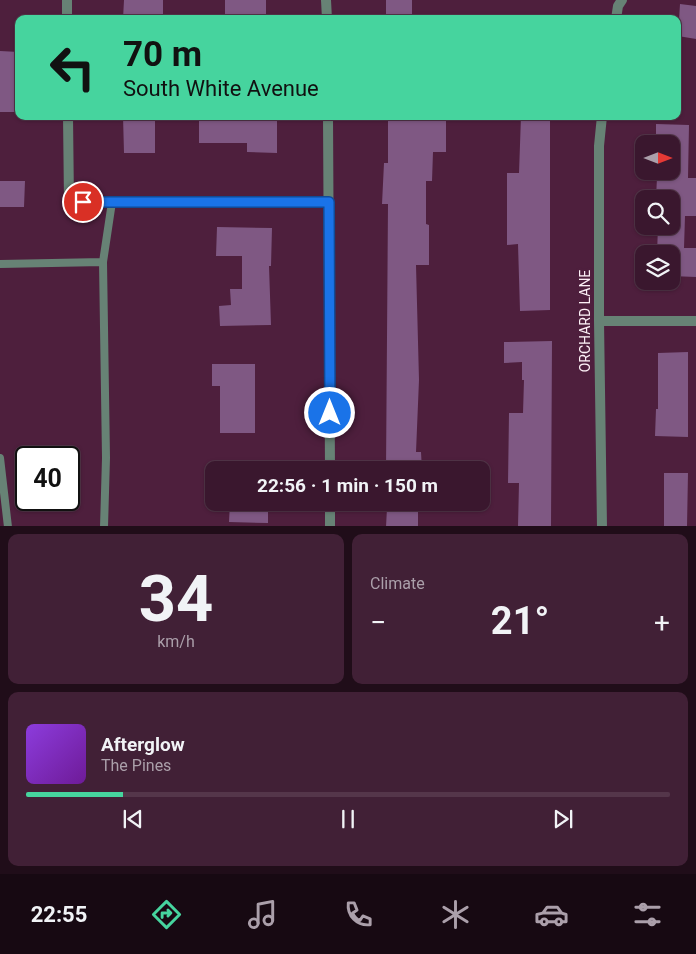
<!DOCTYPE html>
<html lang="en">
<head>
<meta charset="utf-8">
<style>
	:root { --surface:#3a172e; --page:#412036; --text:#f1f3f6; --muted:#ab9faa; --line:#54364a; --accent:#46d49e }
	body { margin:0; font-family:Roboto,sans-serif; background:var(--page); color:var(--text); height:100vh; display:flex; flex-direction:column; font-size:19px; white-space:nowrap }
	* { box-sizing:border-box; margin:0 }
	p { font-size:16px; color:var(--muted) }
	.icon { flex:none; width:28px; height:28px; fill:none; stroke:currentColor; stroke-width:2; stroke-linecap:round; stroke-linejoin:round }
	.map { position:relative; height:526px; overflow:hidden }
	.details { display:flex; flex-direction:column; gap:8px; padding:8px; background:#200d19; flex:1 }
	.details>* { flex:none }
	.top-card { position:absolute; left:15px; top:15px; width:666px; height:105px; border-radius:10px; box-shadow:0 1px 4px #0004,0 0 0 1px var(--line); background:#46d49e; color:#111; overflow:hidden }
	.needle { width:32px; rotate:90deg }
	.controls { position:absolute; left:635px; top:135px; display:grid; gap:10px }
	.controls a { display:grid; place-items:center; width:45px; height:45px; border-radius:10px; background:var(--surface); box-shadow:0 1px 4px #0004,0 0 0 1px var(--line); font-size:25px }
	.speed { position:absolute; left:15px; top:446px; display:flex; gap:10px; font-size:25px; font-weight:700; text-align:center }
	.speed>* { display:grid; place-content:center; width:65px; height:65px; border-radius:50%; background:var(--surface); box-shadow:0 1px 4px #0004,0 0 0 1px var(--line); line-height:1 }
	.speed .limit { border:2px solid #111; border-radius:8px; background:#fff; color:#111 }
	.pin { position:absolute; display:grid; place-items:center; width:42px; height:42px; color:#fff; margin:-21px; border:2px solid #fff; border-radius:50%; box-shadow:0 1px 5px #0007 }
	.me { position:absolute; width:55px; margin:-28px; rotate:0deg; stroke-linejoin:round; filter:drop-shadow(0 0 4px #0008) }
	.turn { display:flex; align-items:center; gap:18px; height:105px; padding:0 25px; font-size:22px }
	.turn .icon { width:65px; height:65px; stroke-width:2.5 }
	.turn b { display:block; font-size:35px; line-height:42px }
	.big { font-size:38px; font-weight:700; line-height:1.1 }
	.details .tile { flex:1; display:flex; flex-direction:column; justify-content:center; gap:8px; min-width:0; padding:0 18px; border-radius:10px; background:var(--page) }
	.details .dial { align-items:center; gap:0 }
	.dial b { font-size:65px; line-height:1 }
	.song { display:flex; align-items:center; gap:15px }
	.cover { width:60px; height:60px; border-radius:8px; background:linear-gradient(135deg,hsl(270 70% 55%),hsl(280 70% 35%)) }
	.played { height:5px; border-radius:2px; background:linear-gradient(90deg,var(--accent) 15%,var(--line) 15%) }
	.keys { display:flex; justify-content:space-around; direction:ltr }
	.heat { display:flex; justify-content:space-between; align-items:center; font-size:28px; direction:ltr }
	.details .tiles { flex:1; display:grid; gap:8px; grid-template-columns:1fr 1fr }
	.tile:last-child { grid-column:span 2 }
	.trip { position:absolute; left:205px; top:461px; width:285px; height:50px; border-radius:10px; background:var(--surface); box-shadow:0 1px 4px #0004,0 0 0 1px var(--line); font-weight:700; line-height:50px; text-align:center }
	.tabs { display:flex; height:80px; justify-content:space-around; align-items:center; background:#170912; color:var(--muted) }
	.tabs .icon { width:35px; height:35px }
	.tabs .active { color:var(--accent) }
	.tabs b { font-size:22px; color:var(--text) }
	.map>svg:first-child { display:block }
	.building { fill:#7f5883 }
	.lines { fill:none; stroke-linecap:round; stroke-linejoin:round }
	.service { stroke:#678275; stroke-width:8 }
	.minor { stroke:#678275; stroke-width:10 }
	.tertiary { stroke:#678275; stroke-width:10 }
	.route-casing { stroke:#114b97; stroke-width:12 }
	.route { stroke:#1a73e8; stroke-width:9 }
	.labels { text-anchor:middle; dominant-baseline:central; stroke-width:5; stroke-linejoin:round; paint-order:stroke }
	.street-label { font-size:14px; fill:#fdf1f7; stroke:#4e1f3d }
</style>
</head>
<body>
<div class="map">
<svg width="696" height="527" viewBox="0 0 696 527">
	<rect width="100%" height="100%" fill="#4e1f3d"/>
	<path class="building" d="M 124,0 L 163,0 L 163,19 L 123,19 Z
		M 225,0 L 266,0 L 266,19 L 225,19 Z
		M 386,0 L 412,0 L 412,19 L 386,19 Z
		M 680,4 L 696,6 L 696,39 L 678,36 Z
		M 0,51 L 19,52 L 19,112 L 0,112 Z
		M 123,116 L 155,116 L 155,153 L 124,153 Z
		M 199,116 L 277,116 L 277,153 L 247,152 L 247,143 L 199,143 Z
		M 388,116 L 423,116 L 423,120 L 446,120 L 446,152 L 433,152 L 432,181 L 426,181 L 426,224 L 429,225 L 429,265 L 416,265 L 419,380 L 416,452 L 421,452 L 422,470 L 386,470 L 388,204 L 382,204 L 384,163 L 388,163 Z
		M 521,116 L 550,116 L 550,310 L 520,311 L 518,244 L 507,245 L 507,173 L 519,173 Z
		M 656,124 L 689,125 L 688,178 L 696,178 L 696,216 L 685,216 L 684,248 L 696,248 L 696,277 L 671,276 L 671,254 L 657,254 L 658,226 L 671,226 L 671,199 L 656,199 L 657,177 L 671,178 L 671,144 L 656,144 Z
		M 0,181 L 25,181 L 24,207 L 0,207 Z
		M 217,227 L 272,228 L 271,266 L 269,266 L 271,325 L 220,326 L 219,306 L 231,305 L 230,289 L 242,289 L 242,256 L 216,256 Z
		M 552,341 L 551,527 L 518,527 L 519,483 L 508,483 L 509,413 L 523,413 L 524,380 L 522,380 L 522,362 L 504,363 L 504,342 Z
		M 688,352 L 688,437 L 655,436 L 656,409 L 658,409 L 658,353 Z
		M 212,364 L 255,364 L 255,433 L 220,433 L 220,386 L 212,386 Z
		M 664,473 L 688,473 L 687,527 L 664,527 Z
		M 230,502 L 268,502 L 268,523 L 229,522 Z
		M 387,508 L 418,509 L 418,527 L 386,527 Z"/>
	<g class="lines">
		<path class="service" d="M 0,264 L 103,262
			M 0,458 L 8,527
			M 104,527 L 106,458 L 103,262 L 112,202"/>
		<path class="minor" d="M 67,0 L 67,19
			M 616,19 L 618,6 L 622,0
			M 68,116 L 69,202 L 329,202
			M 602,116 L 599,146 L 599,321 L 602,527
			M 599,321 L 696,321"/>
		<path class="tertiary" d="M 326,0 L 327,19
			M 328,116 L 330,470
			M 330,502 L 330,527"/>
	</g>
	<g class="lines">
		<defs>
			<path id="route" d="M 83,202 L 329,202 L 330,413"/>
		</defs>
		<use href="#route" class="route-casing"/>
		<use href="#route" class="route"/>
	</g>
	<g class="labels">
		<g class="street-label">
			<text transform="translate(585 321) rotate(-90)">ORCHARD LANE</text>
		</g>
	</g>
</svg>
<div class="controls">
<a><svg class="needle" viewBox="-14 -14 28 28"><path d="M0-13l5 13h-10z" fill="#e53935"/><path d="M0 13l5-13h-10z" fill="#ab9faa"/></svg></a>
<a><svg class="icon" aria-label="search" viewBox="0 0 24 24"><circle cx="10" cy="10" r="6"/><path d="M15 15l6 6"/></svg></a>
<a><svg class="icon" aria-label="layers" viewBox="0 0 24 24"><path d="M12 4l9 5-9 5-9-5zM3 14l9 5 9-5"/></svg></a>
</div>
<div class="speed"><div class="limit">40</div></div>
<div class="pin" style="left:83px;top:202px;background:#d93025"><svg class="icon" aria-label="arrive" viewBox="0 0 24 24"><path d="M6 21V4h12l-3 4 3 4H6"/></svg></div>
<svg class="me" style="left:330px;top:413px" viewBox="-20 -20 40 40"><circle r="17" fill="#1a73e8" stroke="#fff" stroke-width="3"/><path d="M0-11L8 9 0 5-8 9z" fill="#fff"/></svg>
<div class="trip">22:56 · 1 min · 150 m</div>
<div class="top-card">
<div class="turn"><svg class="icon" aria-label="left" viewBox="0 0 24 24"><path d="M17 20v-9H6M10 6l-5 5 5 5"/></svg><div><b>70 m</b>South White Avenue</div></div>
</div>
</div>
<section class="details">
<div class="tiles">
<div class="tile dial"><b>34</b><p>km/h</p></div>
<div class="tile"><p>Climate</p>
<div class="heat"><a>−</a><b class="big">21°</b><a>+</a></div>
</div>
<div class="tile">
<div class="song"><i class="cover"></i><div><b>Afterglow</b><p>The Pines</p></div></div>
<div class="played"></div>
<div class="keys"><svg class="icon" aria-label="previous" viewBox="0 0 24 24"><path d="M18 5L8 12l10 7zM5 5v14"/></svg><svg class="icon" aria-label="pause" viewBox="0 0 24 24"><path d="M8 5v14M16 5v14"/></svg><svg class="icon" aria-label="next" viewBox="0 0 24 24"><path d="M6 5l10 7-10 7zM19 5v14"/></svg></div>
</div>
</div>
</section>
<nav class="tabs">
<b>22:55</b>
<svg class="icon active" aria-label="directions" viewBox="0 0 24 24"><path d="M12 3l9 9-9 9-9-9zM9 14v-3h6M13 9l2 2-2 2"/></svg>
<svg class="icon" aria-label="music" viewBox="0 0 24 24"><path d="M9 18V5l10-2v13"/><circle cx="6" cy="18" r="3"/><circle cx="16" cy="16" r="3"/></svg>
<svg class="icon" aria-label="phone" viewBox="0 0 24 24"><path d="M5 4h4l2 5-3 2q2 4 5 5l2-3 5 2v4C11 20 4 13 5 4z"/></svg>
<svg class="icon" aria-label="climate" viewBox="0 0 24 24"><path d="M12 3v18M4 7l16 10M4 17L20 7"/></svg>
<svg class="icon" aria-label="car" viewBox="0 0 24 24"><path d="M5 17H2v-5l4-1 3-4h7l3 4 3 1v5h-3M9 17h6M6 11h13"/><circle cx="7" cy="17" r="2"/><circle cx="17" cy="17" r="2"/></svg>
<svg class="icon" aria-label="filters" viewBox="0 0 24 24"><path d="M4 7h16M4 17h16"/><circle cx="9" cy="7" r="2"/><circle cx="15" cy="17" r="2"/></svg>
</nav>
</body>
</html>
